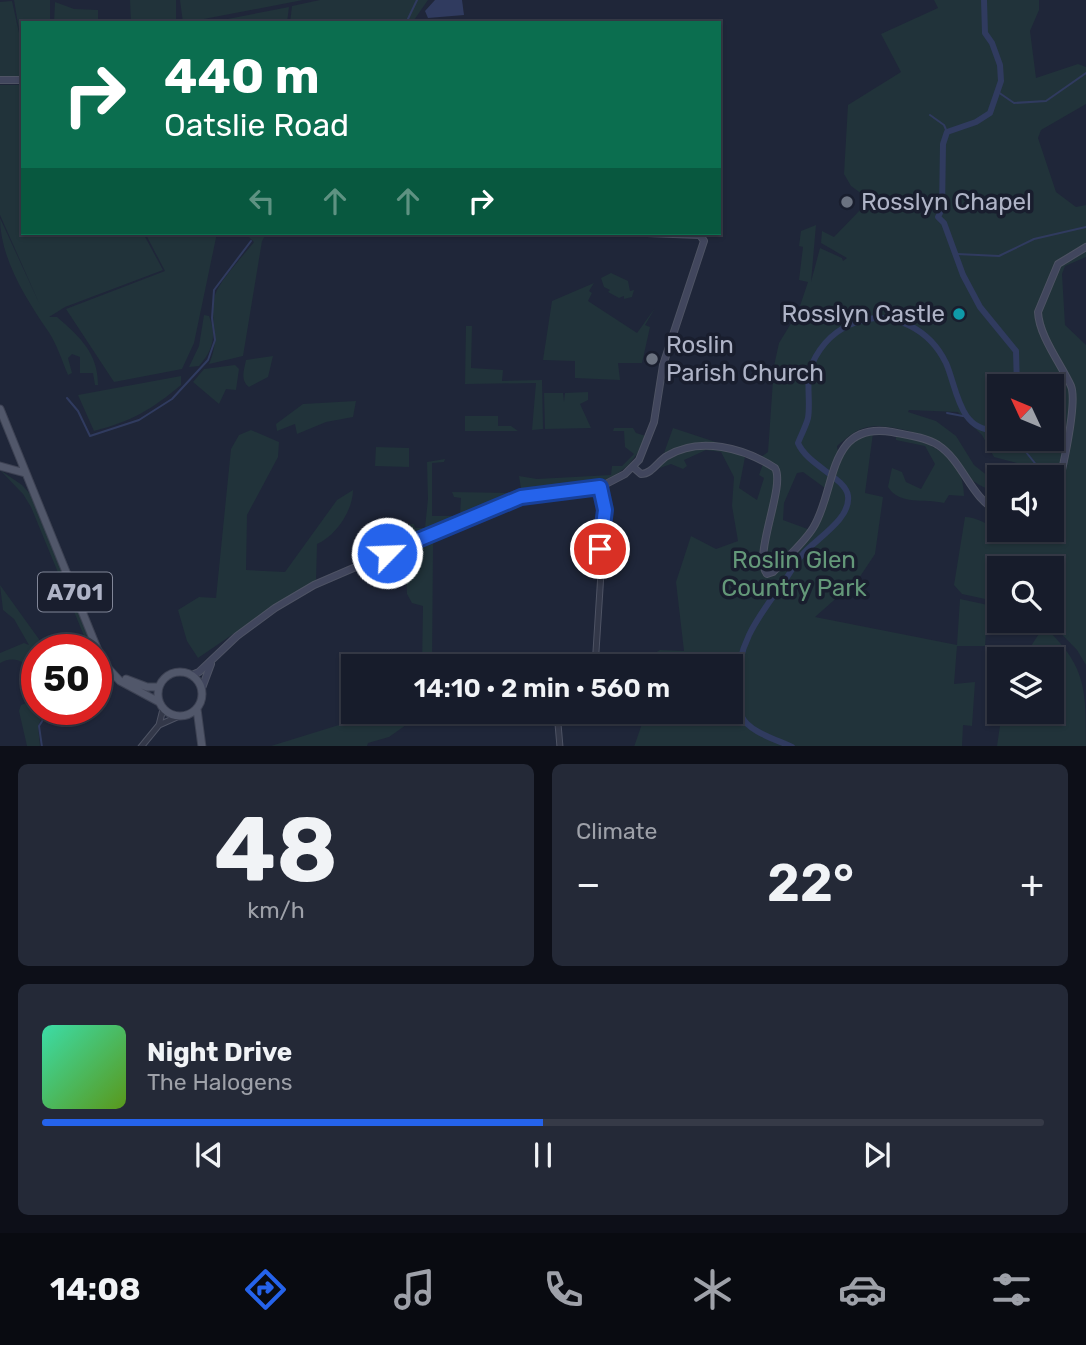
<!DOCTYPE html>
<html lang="en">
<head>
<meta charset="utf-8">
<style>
	:root { --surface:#171c2b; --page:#242937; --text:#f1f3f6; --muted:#9ea1a9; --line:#363a47; --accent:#2563eb }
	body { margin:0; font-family:Rubik,sans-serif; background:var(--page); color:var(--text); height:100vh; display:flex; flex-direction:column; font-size:26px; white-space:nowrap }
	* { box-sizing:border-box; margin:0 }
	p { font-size:23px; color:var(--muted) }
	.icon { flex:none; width:38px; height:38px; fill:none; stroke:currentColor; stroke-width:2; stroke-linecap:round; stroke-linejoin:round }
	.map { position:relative; height:746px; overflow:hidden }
	.side { display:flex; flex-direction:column; gap:18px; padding:18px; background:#0d0f18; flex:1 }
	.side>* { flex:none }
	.hud { position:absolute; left:21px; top:21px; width:700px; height:214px; border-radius:0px; box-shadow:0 2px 5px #0004,0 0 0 2px var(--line); background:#0b6e4f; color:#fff; overflow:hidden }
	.needle { width:46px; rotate:314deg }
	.tools { position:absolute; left:987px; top:374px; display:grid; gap:14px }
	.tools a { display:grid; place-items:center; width:77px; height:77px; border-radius:0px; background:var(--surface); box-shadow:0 2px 5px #0004,0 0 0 2px var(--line); font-size:35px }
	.speed { position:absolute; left:21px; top:634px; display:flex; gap:14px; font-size:35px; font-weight:700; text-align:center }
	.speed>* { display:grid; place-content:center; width:91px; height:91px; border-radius:50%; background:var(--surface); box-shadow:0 2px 5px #0004,0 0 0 2px var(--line); line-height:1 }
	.speed .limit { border:10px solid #d22; background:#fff; color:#111 }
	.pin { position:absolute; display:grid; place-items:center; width:60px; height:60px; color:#fff; margin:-30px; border:4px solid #fff; border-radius:50%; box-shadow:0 2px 7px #0007 }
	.me { position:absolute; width:77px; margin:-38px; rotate:66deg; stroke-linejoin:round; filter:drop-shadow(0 0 5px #0008) }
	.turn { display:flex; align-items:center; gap:24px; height:147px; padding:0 28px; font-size:32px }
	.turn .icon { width:91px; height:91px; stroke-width:2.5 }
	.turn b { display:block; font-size:49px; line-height:60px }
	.lanes { display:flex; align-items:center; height:66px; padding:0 28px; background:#0003; justify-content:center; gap:35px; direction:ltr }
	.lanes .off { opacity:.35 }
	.big { font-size:52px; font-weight:600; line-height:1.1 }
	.side .tile { flex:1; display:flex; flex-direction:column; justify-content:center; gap:10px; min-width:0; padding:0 24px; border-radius:10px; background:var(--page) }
	.side .dial { align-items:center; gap:0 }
	.dial b { font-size:91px; line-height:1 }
	.song { display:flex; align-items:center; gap:21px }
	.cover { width:84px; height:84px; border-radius:10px; background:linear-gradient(135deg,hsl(160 70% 55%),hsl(90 70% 35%)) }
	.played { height:7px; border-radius:4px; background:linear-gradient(90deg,var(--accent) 50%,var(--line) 50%) }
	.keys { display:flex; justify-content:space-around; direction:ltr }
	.heat { display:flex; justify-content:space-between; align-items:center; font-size:38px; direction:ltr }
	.side .tiles { flex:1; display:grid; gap:18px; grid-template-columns:1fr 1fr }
	.tile:last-child { grid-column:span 2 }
	.trip { position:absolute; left:341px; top:654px; width:402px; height:70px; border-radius:0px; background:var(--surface); box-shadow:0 2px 5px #0004,0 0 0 2px var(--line); font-weight:600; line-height:70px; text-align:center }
	.tabs { display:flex; height:112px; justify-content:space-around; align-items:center; background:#090b11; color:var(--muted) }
	.tabs .icon { width:49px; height:49px }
	.tabs .on { color:var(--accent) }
	.tabs b { font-size:32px; color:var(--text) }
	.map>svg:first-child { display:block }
	.green { fill:#21333a; fill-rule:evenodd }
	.water { fill:#303b5f }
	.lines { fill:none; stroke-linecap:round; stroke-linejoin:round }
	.stream { stroke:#303b5f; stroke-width:2 }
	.river { stroke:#303b5f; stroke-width:6 }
	.tertiary-casing { stroke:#4e5364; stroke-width:7 }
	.secondary-casing { stroke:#4e5364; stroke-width:8 }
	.primary-casing { stroke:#3d4253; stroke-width:9 }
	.tertiary { stroke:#333849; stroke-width:5 }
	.secondary { stroke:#41465d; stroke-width:6 }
	.primary { stroke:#51576a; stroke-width:7 }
	.route-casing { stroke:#184099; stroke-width:18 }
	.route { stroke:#2563eb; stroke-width:12 }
	.worship-dot { fill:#6b7280; stroke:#191e2e; stroke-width:2.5 }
	.culture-dot { fill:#0f9aa8; stroke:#191e2e; stroke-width:2.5 }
	.labels { text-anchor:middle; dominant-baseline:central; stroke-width:7; stroke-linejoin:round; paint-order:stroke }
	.shield { fill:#191e2e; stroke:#818698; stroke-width:2 }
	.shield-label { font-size:23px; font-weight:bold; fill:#aeb3c6 }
	.poi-label { font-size:24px; fill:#aeb3c6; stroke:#191e2e; text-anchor:start }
	.park-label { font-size:24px; fill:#649879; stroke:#191e2e }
</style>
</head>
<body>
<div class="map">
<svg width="1086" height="747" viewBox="0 0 1086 747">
	<rect width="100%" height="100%" fill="#1f2639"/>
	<path class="green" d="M 14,0 L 50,0 L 50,23 L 23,23 L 23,77 L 0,77 L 0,2 L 12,1 L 21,42 Z
		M 130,0 L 176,0 L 176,23 L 131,23 Z
		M 180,0 L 303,0 L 183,23 Z
		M 320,0 L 428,0 L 412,23 L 290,23 L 292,6 Z
		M 934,0 L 1039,0 L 1039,10 L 1030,31 L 1036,78 L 1078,64 L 1086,67 L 1086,104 L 1041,130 L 1038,138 L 1056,192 L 1076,207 L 1086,205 L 1086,257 L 1065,266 L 1062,274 L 1065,325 L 1086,345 L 1086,665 L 1077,650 L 1049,621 L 1052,621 L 1052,569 L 999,569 L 999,602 L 962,594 L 954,585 L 965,517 C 986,518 996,534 1017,538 L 1019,530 L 1052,530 L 1052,478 L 1020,478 L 1017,463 L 994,457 L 982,435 L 958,412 L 909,410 L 908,412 L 936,421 L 956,436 L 974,465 L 994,481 L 993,491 C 960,479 968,468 947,448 C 933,435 883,421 864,428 C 854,431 845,439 837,446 L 838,453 L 859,437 L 873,433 L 865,493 L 883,497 L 875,554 L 859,578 L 815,617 L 957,645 L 960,599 L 988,605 L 985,646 L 957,646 L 954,684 L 975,682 L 972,726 L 963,725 L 962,746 L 634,747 L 646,712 L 732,712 L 732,667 L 661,667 L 648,657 L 660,650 L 684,651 L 676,582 L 691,536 L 716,549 L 738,541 L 732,506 L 734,477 L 721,452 L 706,450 L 684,460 L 687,466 L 683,469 L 671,464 L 657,469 C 676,439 717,446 745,457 L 739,488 L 757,500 L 764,478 L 759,475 L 763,464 L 774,470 L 777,484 L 768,514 L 781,477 L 777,467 C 734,445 710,433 664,453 L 673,428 L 761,457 L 768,452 L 774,366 L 779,343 L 798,312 L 808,282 L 799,280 L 803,247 L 799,246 L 801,231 L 816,225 L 811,282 L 820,248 L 842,258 L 843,261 L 847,258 L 821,243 L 822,231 L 834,237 L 863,207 L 862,194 L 851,186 L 844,174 L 848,105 L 901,72 L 881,34 L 938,8 ZM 999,387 L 1052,387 L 1052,439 L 999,439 ZM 832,466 L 837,467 L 825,509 L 813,531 L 783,520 L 784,503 L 797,473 L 803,472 L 825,488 Z
		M 55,2 L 74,9 L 98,10 L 98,23 L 54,23 Z
		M 289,7 L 287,23 L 207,23 Z
		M 0,85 L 23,85 L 23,233 L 143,233 L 163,270 L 65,307 L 49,317 L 57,317 C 80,337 98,353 98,385 L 95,385 L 93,373 L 80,373 L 80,357 L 72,354 L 68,358 L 72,373 L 68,375 C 62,361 57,344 48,331 C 26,299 0,258 0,218 L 40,305 L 0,215 Z
		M 145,233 L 217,233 L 194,343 L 182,369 L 114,382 L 66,309 L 165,271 Z
		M 245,233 L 267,233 L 262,241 L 243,356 L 209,364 C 222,335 208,320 215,295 C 220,280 244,255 254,242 Z
		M 611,273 L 628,281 L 630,291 L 634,290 L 632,297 L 624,299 L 624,296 L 619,298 L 608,292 L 610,290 L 604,287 L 601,278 Z
		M 594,283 L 589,291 L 592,293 L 588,301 L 637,333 L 655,308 L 645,325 L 650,327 L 642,363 L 618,363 L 620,380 L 575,378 L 575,361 L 543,360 L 552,301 Z
		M 204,315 L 209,316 C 217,336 213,350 199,366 L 189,367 L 199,346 Z
		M 466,326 L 472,326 L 471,368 L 503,370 L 502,381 L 542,380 L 543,429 L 532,430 L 536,383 L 465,384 Z
		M 273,356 L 268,377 L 249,387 C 240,380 244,370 246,360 Z
		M 235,365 L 239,369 L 236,390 L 226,389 L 219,404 L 193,382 L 204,369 Z
		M 181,376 L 181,385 C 151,410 132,421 94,431 L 78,395 Z
		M 588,392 L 588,400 L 580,404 L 591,428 L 545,429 L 544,393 L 563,393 L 564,402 L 565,393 Z
		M 356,401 L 353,417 L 326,422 L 297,434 L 295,424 L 277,431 L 276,424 L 303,404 Z
		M 465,416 L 498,416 L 498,426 L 511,426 L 518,431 L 465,431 Z
		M 614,428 L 633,428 L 636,433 L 646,436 C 623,495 576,482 525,492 L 521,488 L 519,476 L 537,479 L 611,475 L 612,466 L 622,466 L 634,454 L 625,447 L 624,431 L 613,431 Z
		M 251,430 L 279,442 L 278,457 L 247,515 L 246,570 L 285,572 L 337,500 L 353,490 C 353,510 336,536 317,544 L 316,582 L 295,592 L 198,658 L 187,641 L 178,610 L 199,597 L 216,598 L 231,449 L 239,435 Z
		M 896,435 C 929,442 964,455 964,496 L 949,495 L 944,503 C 924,498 900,506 888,487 L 892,468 L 902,472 L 906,482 L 921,489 L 935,464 L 925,446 L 896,440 Z
		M 376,447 L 409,448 L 409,467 L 375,466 Z
		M 445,459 L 444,462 L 432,463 L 432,516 L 460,516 L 461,498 L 454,497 L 452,492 L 516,493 L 408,540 L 409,524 L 414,524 L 415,528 L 425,528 L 428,499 L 427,462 Z
		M 0,470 L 22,485 L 31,495 L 86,628 L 90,640 L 87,643 L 31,507 L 23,494 Z
		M 435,535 L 438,536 L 433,542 L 432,667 L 422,667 L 423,606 L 412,603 L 407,594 L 405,554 L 423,546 Z
		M 0,585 L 46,649 L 37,649 L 36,673 C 26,662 14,655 0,663 L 0,653 L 24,643 L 29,645 L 14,619 L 3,610 Z
		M 1044,626 C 1086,667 1086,686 1086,746 L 997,746 L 1002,712 L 1052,712 L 1052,660 L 1022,660 Z
		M 37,699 L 37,709 L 46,709 L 38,726 L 40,746 L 27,746 L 19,711 L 21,705 Z
		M 381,712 L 406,712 L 406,725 L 389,737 L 368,743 L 367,746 L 271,746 Z"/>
	<path class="water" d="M 435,0 L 462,0 L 464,15 L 428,18 L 425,11 Z"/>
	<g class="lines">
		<path class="stream" d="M 406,23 L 417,0
			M 998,92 L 1014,103 L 1046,101 L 1086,73
			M 930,115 L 944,125 L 947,132
			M 957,254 L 999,256 L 1034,239 L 1086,227
			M 67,398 L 78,411 L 90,436 L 139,420 L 172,399 L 208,360 L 215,340 L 212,318 L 214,290 L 251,241
			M 947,413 L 968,417
			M 996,430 L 999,433
			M 1005,439 L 1026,452 L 1038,467 L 1056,477
			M 42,747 L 39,726 L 50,709"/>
		<path class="river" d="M 984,0 L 985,33 L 992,43 L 1000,65 L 1001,81 L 990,113 L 976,122 L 947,132 L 943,144 L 942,209 L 938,217 L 944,223 L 963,275 L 980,307 L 1016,351 L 1017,387
			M 792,747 C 778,740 749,732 742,717 C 738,710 738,699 737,691 C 736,644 759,616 785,580 C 791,572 796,561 803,554 C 817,538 851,519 848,496 C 846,478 807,465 798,443 C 801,435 806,426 808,418 C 811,401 805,380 812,364 C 821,344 836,329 857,322 C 893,309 930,330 946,363 C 957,388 959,432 996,430 L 999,423"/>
		<defs>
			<path id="tertiary" d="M 595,667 L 605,510 L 600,487
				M 557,712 L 560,747
				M 159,725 L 163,709
				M 141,747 L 159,725 L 177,717"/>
			<path id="secondary" d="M 0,80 L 23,80
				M 633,467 L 641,474 C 652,474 658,461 667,456 C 700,436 744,448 775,468 C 786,486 752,556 767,574 L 773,572 C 786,558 803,544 813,528 C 837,490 826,421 892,432 C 907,435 925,437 938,445 C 964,462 970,498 999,512
				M 1052,504 C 1060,486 1078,403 1071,386 C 1061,364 1039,336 1038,312 L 1058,264 L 1086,247
				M 192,675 L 199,672 L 237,636 L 275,608 L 314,585 L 509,501 L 543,492 L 600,487 L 625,474 L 639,460 L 654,422 L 663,365 L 704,241 L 700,235 L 647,233
				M 202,688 L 211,664"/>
			<path id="primary" d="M 0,409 L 103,663 L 120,681 L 159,702
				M 0,466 L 25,473
				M158 694a22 22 0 1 1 44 0a22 22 0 1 1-44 0Z
				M 126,679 L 147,687 L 159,687
				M 197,709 L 202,747"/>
		</defs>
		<use href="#tertiary" class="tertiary-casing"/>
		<use href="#secondary" class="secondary-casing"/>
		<use href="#primary" class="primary-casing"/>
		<use href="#tertiary" class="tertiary"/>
		<use href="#secondary" class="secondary"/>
		<use href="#primary" class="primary"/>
	</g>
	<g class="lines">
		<defs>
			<path id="route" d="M 387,553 L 521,497 L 600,487 L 605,510 L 600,549"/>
		</defs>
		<use href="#route" class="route-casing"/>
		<use href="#route" class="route"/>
	</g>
	<g class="worship-dot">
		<circle cx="847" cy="202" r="7"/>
		<circle cx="652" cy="359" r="7"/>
	</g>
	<circle class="culture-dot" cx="959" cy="314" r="7"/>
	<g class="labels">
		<rect class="shield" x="38" y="572.5" width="74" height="39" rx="5"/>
		<g class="shield-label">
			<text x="75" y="592">A701</text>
		</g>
		<g class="poi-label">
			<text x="861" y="202">Rosslyn Chapel</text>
			<text x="945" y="314" text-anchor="end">Rosslyn Castle</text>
			<text x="666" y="345">Roslin<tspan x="666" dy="28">Parish Church</tspan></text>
		</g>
		<g class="park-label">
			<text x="794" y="560">Roslin Glen<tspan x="794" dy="28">Country Park</tspan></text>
		</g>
	</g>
</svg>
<div class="tools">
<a><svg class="needle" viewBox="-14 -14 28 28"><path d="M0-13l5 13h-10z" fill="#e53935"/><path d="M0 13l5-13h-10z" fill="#9ea1a9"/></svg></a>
<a><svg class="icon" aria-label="sound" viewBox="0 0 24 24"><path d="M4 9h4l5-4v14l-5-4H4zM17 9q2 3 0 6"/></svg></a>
<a><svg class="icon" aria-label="search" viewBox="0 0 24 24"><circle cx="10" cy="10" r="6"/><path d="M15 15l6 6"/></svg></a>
<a><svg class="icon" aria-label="layers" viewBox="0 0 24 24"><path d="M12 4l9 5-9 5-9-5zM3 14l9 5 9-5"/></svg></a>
</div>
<div class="speed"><div class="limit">50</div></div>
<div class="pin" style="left:600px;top:549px;background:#d93025"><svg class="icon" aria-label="arrive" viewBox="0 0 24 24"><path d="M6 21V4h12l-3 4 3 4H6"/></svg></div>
<svg class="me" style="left:387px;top:553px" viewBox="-20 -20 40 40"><circle r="17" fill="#2563eb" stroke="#fff" stroke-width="3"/><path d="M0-11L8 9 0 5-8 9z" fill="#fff"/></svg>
<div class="trip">14:10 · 2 min · 560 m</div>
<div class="hud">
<div class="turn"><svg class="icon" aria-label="right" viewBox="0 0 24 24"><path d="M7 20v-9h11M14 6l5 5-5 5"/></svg><div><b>440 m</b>Oatslie Road</div></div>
<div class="lanes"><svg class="icon off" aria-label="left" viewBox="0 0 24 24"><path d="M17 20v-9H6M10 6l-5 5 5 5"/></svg><svg class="icon off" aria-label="ahead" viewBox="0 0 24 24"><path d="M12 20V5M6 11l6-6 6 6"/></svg><svg class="icon off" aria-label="ahead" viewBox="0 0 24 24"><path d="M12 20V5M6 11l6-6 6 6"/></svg><svg class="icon" aria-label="right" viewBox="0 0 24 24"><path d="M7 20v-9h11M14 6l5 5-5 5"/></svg></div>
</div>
</div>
<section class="side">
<div class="tiles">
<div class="tile dial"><b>48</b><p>km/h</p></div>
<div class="tile"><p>Climate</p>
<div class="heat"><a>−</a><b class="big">22°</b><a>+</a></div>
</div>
<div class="tile">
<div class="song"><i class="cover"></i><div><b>Night Drive</b><p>The Halogens</p></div></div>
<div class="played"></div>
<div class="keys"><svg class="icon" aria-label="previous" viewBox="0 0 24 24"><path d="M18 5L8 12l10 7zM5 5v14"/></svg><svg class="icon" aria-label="pause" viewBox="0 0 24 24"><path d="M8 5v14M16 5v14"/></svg><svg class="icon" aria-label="next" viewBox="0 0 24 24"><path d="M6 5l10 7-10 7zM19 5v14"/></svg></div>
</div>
</div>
</section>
<nav class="tabs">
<b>14:08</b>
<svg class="icon on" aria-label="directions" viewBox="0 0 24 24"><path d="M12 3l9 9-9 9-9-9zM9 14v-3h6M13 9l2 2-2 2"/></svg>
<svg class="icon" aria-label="music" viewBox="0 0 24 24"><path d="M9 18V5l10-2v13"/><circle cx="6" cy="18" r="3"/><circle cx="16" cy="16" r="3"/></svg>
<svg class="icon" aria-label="phone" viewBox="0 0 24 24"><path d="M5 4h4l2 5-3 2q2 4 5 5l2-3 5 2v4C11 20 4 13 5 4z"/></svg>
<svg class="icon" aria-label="climate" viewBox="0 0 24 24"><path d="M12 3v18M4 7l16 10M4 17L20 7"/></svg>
<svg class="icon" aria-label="car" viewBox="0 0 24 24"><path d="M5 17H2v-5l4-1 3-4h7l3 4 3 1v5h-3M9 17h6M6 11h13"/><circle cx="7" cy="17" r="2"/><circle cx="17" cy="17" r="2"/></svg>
<svg class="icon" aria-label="filters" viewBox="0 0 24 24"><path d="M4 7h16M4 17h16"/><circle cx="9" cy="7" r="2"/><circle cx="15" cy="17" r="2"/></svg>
</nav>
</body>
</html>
